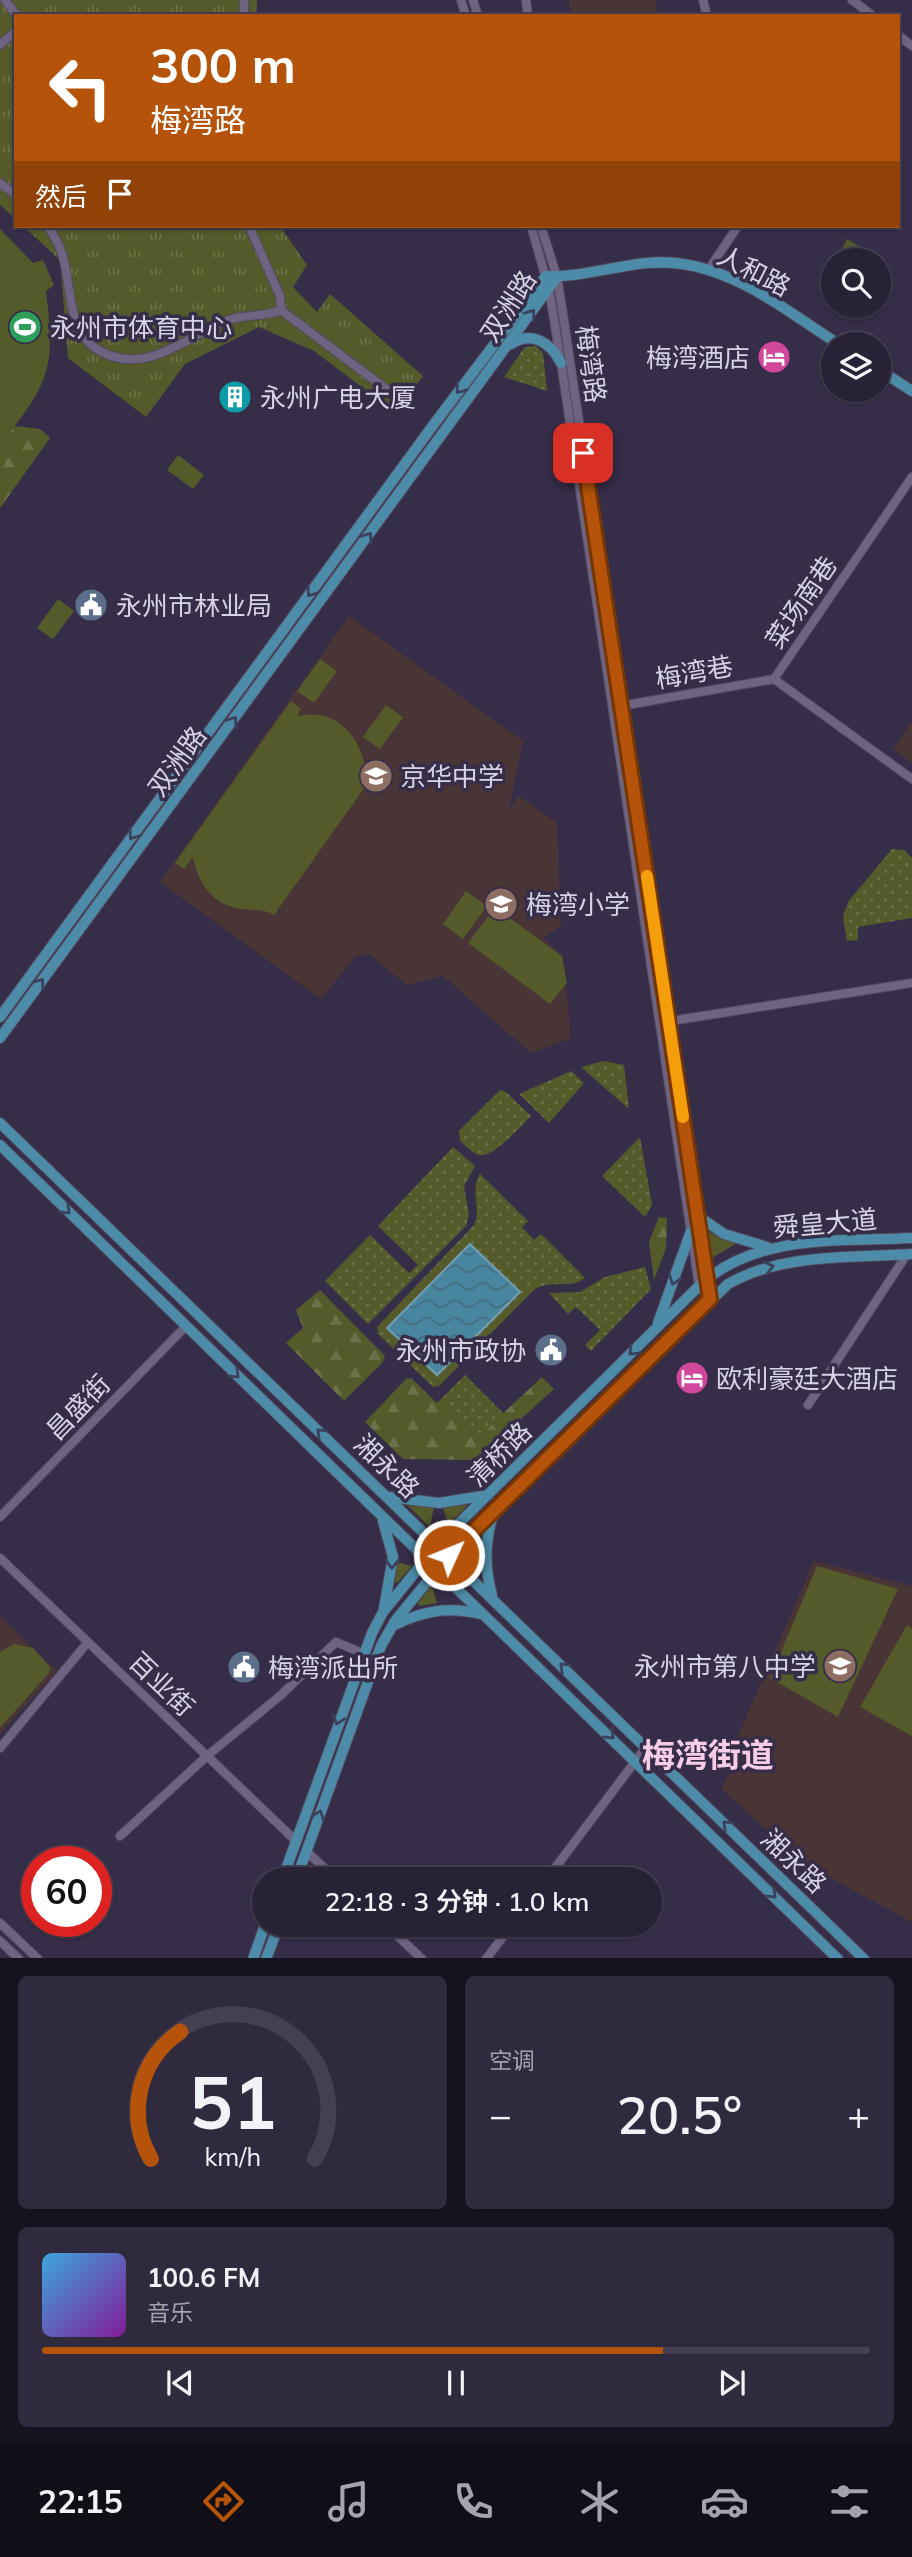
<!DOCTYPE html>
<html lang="zh">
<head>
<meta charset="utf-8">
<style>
	:root { --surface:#282236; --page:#302a3e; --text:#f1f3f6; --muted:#a5a4ad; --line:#443f51; --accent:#b45309 }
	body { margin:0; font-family:Mulish,"Noto Sans SC",sans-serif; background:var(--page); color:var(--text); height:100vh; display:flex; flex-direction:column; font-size:26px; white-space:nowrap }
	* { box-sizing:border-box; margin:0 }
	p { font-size:23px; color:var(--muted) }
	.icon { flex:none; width:38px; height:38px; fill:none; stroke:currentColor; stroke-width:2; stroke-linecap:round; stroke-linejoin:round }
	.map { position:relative; height:1958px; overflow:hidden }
	.panel { display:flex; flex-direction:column; gap:18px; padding:18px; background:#16131e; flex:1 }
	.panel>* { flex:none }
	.guide { position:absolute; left:14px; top:14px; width:886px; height:214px; border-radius:0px; box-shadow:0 2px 5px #0004,0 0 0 2px var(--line); background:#b45309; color:#fff; overflow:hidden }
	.tools { position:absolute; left:821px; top:248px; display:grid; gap:14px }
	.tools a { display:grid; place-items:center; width:70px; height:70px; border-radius:50%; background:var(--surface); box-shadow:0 2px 5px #0004,0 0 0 2px var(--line); font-size:35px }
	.speed { position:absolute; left:21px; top:1846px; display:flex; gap:14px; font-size:35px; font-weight:700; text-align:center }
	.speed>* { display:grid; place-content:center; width:91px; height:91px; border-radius:50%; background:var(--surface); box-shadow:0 2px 5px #0004,0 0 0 2px var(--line); line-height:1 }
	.speed .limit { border:10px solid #d22; background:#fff; color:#111 }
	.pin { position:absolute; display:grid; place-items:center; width:60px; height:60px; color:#fff; margin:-30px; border-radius:14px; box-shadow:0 4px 10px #0006 }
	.me { position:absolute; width:77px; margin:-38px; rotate:46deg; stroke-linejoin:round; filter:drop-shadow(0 0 5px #0008) }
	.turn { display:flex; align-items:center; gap:24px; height:147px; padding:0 21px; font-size:32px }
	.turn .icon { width:91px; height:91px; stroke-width:2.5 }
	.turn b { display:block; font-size:49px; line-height:60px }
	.then { display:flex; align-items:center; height:66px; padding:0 21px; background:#0003; gap:14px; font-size:26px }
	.big { font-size:52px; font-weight:600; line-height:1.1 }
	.panel .card { flex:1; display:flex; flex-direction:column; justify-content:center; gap:10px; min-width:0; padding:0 24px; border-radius:10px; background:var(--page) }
	.panel .dial { align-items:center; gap:0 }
	.dial svg { height:182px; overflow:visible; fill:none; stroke:var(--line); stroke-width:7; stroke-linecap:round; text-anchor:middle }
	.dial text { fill:var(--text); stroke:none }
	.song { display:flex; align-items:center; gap:21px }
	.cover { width:84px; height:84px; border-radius:10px; background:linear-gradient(135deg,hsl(200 70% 55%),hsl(290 70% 35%)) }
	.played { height:7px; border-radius:4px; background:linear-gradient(90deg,var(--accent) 75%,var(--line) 75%) }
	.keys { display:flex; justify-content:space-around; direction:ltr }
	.heat { display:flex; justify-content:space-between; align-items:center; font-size:38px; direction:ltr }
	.panel .tiles { flex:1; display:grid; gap:18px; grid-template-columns:1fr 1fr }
	.card:last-child { grid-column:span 2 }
	.trip { position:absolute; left:252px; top:1867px; width:410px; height:70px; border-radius:35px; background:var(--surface); box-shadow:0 2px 5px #0004,0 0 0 2px var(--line); font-weight:600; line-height:70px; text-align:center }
	.dock { display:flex; height:112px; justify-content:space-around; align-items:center; background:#100e16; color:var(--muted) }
	.dock .icon { width:49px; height:49px }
	.dock .current { color:var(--accent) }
	.dock b { font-size:32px; color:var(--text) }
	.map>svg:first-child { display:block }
	.education { fill:#493436 }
	.grass { fill:#555a2b }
	.forest { fill:url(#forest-firs) }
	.park { fill:url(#park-tufts) }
	.garden { fill:url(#garden-dots) }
	.water { fill:url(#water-waves); stroke:#739db4; stroke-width:2 }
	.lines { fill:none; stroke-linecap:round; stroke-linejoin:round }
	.minor-casing { stroke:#524a61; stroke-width:10 }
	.major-casing { stroke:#524a61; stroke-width:12 }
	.minor { stroke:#6e6482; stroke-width:8 }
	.major { stroke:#4d8ca8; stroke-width:10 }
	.oneway { stroke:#3b405b }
	.route-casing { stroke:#753606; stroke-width:18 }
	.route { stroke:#b45309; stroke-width:12 }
	.slow { stroke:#f59e0b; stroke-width:12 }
	.labels { text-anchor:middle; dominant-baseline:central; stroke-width:7; stroke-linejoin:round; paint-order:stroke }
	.street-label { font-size:26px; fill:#d8d3e4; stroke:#362d48 }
	.poi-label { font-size:26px; fill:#d8d3e4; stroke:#362d48; text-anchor:start }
	.district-label { font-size:33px; font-weight:bold; fill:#f8cce6; stroke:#362d48 }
</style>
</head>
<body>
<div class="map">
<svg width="912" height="1959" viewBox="0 0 912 1959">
	<defs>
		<pattern id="forest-firs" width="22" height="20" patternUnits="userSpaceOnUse" patternTransform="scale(1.75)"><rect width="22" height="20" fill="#555a2b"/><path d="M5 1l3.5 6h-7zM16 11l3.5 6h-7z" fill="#6d714a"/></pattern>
		<pattern id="park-tufts" width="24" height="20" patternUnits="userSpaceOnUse" patternTransform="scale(1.75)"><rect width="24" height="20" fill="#555a2b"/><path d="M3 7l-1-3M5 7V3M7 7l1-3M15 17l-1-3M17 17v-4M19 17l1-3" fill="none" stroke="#6d714a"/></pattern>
		<pattern id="garden-dots" width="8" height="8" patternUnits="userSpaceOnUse" patternTransform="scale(1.75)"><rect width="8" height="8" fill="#555a2b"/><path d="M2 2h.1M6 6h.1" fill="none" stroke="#6d714a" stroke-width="1.8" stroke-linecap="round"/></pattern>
		<pattern id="water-waves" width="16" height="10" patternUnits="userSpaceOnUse" patternTransform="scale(1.75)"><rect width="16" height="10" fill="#48869f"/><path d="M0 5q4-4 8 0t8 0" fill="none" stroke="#466d7f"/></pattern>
	</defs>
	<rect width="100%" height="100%" fill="#362d48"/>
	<path class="education" d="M 569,0 L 655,0 L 658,16 L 571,16 Z
		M 349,616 L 523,741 L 509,808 L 519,796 L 557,823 L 561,926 L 543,938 L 563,956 L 571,1038 L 531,1053 L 443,976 L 407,985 L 369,954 L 355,957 L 321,999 L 160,882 Z
		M 912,722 L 912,763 L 893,749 Z
		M 814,1561 L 912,1586 L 912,1922 L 801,1862 L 721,1788 L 736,1762 L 734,1745 Z
		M 0,1616 L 57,1671 L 0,1734 Z"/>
	<path class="grass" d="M 0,229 L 33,263 L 43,260 L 54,285 L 46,291 C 56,370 49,383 0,445 Z
		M 178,455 L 204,475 L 193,489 L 167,470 Z
		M 58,599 L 74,611 L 53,639 L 37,628 Z
		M 320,659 L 337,671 L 314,703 L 297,691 Z
		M 291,701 L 301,709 L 297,716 C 333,708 357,731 365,765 L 370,759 L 380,766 L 274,915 C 262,908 256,911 243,909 C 213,906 198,884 193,857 L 184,869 L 175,863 Z
		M 386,705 L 403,717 L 380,749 L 363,737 Z
		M 466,891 L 487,906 L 463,939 L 443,924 Z
		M 500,911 L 562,956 L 567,983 L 550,1004 L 468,943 L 490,914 Z
		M 708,1232 L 737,1243 L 712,1258 Z
		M 408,1503 L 434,1507 L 430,1527 L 407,1505 Z
		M 465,1504 L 467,1506 L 448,1525 L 443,1507 Z
		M 397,1562 L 412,1566 L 397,1583 L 395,1582 Z
		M 817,1566 L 898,1589 L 838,1717 L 770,1678 Z
		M 432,1585 L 437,1603 L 419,1606 L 418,1603 Z
		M 907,1625 L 912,1628 L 912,1736 L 860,1707 Z
		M 14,1644 L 33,1648 L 50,1667 L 49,1673 L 0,1728 L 0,1652 Z"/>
	<path class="forest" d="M 15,426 L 40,429 L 50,438 L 0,508 L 0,445 Z
		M 659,1217 L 667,1218 L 666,1248 L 654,1280 L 649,1242 Z
		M 320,1290 L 385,1356 L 382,1363 L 344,1401 L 286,1343 L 303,1328 L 296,1310 Z
		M 542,1377 L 554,1389 L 476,1460 L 403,1459 L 365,1422 L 406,1379 L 411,1378 L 437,1403 L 442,1398 L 479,1436 Z"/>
	<path class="park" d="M 0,0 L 257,0 L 256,16 L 16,16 L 16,219 L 0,205 Z
		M 23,226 L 280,226 L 307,265 L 293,287 L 317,312 L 330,294 L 423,376 L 396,413 L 314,351 L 259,327 L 185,364 L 146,417 L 68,358 L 60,260 Z"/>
	<path class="garden" d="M 847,239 L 882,260 L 885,269 L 879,279 L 878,261 L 844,261 L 840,253 Z
		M 536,346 L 543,353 L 547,391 L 504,377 L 525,347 Z
		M 892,849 L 904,850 L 912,858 L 912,918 L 858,927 L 858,940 L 847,941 L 843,917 L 848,902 Z
		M 603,1061 L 624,1065 L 629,1109 L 581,1067 Z
		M 571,1071 L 584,1083 L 549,1123 L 519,1094 Z
		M 500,1090 L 506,1092 L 531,1116 C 521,1126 492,1159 478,1155 C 472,1153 465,1145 460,1141 L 459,1131 Z
		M 640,1137 L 652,1205 L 645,1217 L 602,1176 Z
		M 453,1147 L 475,1166 L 464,1186 L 469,1215 L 466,1226 L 368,1324 L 325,1281 L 370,1235 L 409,1273 L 418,1265 L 378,1226 Z
		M 480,1174 L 528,1221 L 522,1227 L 534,1240 L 541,1234 L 585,1278 C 571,1290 552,1279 535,1289 L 439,1386 L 433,1387 L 378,1334 L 377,1327 L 474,1225 C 482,1208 469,1191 480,1174 Z
		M 645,1267 L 651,1289 L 591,1351 L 585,1345 L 600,1330 L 576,1307 L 568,1314 L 549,1293 L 580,1292 L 605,1277 Z
		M 465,1375 L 504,1414 L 479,1437 L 442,1398 Z"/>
	<path class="water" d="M 470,1244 L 520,1292 L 437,1375 L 387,1328 Z"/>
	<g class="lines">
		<defs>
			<path id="minor" d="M 5,0 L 17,16
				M 244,0 L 244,16
				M 461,0 L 466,16
				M 473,0 L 478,16
				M 526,0 L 528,16
				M 703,0 L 707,16
				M 852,0 L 873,16
				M 898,35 L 912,46
				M 0,45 L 16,31
				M 0,183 L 16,195
				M 47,226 C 71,255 65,289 76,322 C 80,334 89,345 100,351 C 147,377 185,336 229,320 C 246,314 265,317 281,310 L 394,395
				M 249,226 L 280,296 L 281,310
				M 531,226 L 549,289 L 561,363 L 699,1286 L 710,1299
				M 541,226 L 557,277 L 563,314 L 707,1282
				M 709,269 L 738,226
				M 912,477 L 774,679 L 912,779
				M 621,706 L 774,679
				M 677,1020 L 912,983
				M 808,1405 L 907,1254
				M 0,1517 L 186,1326
				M 0,1558 L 296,1841
				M 0,1748 L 88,1642
				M 120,1836 L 207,1756 L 281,1695 L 336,1642 L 362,1653
				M 306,1851 L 337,1880
				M 546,1880 L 646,1747
				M 0,1923 L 38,1959
				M 386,1925 L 422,1959
				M 0,1941 L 19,1959
				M 486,1959 L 512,1925"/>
			<path id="major" d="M 511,344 C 532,330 551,343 561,363
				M 878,369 L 912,391
				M 0,1017 L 434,424 L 546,276 C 579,278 614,266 647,263 C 721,256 780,307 840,345
				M 0,1038 L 557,277
				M 0,1123 L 864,1959
				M 0,1145 L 838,1959
				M 698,1216 L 724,1234 L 767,1247
				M 658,1323 L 691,1231
				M 389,1497 L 439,1503 L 488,1495
				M 383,1521 L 393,1557 L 384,1608
				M 492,1595 C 484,1566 485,1542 493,1514
				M 392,1626 C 423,1611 447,1606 481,1614
				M 282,1880 L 372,1633 L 383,1612 L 438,1544 L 699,1286 C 756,1233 839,1242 912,1238
				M 296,1880 L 381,1646 L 395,1621 L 449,1555 L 728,1284 C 782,1253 851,1258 912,1254
				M 253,1959 L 265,1925
				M 266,1959 L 279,1925"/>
		</defs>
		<use href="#minor" class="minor-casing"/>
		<use href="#major" class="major-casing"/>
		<use href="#minor" class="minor"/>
		<use href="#major" class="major"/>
	</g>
	<defs><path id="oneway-chevron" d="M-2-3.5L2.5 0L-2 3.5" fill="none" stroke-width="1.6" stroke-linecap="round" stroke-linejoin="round" transform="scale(1.75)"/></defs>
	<g class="oneway">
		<use href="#oneway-chevron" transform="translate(531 314) rotate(-54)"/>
		<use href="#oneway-chevron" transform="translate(460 389) rotate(127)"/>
		<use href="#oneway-chevron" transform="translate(368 537) rotate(-54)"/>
		<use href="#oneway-chevron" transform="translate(311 592) rotate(126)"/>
		<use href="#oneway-chevron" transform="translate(233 721) rotate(-54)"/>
		<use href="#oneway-chevron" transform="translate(133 835) rotate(126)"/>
		<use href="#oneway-chevron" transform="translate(40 983) rotate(-54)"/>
		<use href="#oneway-chevron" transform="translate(66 1210) rotate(44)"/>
		<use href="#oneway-chevron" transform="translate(769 1267) rotate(-14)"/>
		<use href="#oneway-chevron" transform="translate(674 1280) rotate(109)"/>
		<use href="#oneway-chevron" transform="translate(633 1351) rotate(135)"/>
		<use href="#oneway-chevron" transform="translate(235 1374) rotate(44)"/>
		<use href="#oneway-chevron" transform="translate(321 1433) rotate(-136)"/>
		<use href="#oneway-chevron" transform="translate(392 1564) rotate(91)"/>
		<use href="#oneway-chevron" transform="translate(564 1667) rotate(-136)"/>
		<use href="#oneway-chevron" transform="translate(338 1720) rotate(109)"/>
		<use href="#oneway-chevron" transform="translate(610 1735) rotate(44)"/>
		<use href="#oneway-chevron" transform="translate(319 1815) rotate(-71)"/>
		<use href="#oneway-chevron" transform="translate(727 1825) rotate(-136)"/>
		<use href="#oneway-chevron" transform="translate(772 1894) rotate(44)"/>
	</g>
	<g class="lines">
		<defs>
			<path id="route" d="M 449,1555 L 710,1299 L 583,453"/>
		</defs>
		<use href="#route" class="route-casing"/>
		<use href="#route" class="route"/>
		<path class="slow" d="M 647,876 L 683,1117"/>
	</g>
	<defs>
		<symbol id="stadium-disc" viewBox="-11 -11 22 22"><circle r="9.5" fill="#2e9e5b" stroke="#362d48"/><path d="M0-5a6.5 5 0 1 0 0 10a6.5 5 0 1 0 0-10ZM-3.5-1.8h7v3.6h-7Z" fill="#fff"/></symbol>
		<symbol id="hotel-disc" viewBox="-11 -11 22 22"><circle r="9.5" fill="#d1479c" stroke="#362d48"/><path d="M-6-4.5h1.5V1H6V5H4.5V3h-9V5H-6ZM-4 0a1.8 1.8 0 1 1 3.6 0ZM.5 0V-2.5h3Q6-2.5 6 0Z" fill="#fff"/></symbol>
		<symbol id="building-disc" viewBox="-11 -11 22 22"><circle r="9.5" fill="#0f9aa8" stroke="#362d48"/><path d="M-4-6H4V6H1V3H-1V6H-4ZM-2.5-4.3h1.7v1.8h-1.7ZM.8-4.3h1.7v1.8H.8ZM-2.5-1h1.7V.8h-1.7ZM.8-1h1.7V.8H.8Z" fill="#fff"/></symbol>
		<symbol id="civic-disc" viewBox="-11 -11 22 22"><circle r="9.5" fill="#5c6f8a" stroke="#362d48"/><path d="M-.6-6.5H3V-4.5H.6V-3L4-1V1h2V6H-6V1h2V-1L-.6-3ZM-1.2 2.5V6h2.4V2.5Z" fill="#fff"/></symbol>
		<symbol id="school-disc" viewBox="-11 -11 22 22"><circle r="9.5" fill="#8d6e63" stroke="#362d48"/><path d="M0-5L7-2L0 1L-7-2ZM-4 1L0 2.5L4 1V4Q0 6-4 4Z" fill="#fff"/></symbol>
	</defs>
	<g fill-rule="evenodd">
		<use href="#stadium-disc" x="6" y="308" width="38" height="38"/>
		<use href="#hotel-disc" x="755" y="338" width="38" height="38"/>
		<use href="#building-disc" x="216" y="378" width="38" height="38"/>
		<use href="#civic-disc" x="72" y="586" width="38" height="38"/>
		<use href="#school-disc" x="357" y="757" width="38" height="38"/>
		<use href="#school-disc" x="482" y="885" width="38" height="38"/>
		<use href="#civic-disc" x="532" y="1331" width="38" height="38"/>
		<use href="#hotel-disc" x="673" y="1359" width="38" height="38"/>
		<use href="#school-disc" x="821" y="1647" width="38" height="38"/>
		<use href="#civic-disc" x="225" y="1648" width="38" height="38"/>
	</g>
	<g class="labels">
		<g class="street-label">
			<text transform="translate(754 271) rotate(27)">人和路</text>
			<text transform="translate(508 306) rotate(-57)">双洲路</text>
			<text transform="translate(591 364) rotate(82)">梅湾路</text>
			<text transform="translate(801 602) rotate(-56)">菜场南巷</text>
			<text transform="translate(694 672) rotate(-10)">梅湾巷</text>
			<text transform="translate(177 761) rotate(-54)">双洲路</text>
			<text transform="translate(825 1223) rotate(-5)">舜皇大道</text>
			<text transform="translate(78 1407) rotate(-46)">昌盛街</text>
			<text transform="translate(499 1454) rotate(-45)">清桥路</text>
			<text transform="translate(387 1466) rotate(44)">湘永路</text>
			<text transform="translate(162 1684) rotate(44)">百业街</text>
			<text transform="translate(794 1861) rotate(44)">湘永路</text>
		</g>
		<g class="poi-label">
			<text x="50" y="327">永州市体育中心</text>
			<text x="750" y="357" text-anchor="end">梅湾酒店</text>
			<text x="260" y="397">永州广电大厦</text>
			<text x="116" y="605">永州市林业局</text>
			<text x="400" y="776">京华中学</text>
			<text x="526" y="904">梅湾小学</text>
			<text x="526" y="1350" text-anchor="end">永州市政协</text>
			<text x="716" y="1378">欧利豪廷大酒店</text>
			<text x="816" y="1666" text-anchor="end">永州市第八中学</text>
			<text x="268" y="1667">梅湾派出所</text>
		</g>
		<g class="district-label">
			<text x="708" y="1754">梅湾街道</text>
		</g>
	</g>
</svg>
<div class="tools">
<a><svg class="icon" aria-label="search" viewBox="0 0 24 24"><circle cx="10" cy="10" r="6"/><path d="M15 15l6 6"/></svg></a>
<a><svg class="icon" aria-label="layers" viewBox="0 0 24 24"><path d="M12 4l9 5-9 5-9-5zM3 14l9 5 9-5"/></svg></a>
</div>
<div class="speed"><div class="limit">60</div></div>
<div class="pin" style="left:583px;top:453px;background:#d93025"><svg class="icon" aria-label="arrive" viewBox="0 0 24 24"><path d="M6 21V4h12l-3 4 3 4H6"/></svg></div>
<svg class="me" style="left:449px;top:1555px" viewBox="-20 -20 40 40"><circle r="17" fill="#b45309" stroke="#fff" stroke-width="3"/><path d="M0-11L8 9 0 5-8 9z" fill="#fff"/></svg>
<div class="trip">22:18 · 3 分钟 · 1.0 km</div>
<div class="guide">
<div class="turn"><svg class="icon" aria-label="left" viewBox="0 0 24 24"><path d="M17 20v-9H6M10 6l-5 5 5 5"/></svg><div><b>300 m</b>梅湾路</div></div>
<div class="then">然后<svg class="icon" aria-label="arrive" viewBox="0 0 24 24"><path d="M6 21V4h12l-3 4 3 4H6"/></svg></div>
</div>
</div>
<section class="panel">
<div class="tiles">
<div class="card dial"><svg viewBox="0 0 100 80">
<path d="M14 69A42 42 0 1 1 86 69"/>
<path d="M14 69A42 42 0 0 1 27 13" stroke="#b45309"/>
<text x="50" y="56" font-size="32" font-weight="700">51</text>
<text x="50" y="72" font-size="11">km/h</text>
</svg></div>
<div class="card"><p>空调</p>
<div class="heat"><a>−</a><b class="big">20.5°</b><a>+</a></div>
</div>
<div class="card">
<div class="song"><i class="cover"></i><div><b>100.6 FM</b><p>音乐</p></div></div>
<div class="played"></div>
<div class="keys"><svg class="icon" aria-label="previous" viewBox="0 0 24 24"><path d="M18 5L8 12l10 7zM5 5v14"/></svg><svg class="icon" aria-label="pause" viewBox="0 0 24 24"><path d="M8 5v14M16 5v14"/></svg><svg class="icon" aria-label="next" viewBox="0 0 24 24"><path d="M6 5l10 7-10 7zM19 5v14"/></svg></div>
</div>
</div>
</section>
<nav class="dock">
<b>22:15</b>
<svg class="icon current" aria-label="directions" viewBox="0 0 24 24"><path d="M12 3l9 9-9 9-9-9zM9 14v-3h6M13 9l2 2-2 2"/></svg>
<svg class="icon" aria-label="music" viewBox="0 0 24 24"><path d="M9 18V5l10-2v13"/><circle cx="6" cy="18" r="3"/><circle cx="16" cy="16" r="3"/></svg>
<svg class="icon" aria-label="phone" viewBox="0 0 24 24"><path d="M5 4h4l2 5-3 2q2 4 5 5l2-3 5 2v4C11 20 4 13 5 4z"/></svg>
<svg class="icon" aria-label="climate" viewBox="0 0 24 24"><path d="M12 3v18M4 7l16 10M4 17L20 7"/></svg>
<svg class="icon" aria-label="car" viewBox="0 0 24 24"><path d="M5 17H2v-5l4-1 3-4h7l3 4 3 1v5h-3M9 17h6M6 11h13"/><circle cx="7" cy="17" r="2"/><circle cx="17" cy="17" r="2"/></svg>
<svg class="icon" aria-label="filters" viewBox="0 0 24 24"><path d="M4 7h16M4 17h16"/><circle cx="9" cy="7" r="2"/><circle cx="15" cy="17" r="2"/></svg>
</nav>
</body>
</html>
